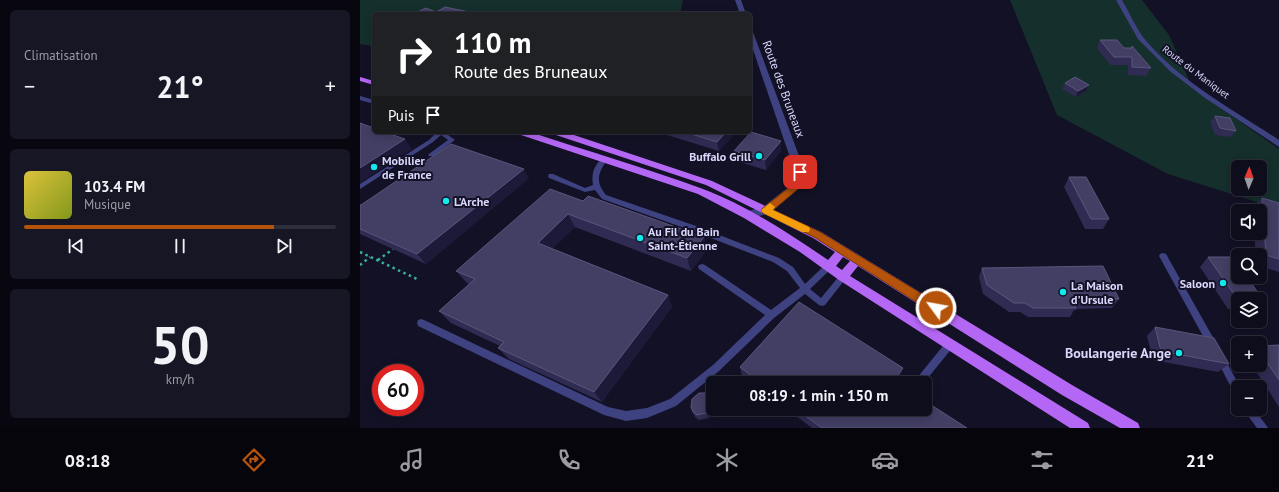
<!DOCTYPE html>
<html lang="fr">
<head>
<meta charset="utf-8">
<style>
	:root { --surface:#0e0d1c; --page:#171625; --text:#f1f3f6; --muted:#9b9ca3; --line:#2e2d3b; --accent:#b45309 }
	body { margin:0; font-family:"PT Sans",sans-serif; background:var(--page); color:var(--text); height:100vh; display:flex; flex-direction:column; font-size:15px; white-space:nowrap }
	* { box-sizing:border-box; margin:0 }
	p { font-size:13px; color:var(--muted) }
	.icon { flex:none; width:22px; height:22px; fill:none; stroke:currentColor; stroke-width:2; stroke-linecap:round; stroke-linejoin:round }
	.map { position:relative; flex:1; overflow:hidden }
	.drawer { display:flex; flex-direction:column; gap:10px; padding:10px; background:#08070f; width:360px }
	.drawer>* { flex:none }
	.banner { position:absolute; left:12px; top:12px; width:380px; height:122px; border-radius:6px; box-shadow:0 2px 10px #0003,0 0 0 1px var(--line); background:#202124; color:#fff; overflow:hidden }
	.needle { width:26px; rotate:2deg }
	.buttons { position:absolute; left:871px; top:160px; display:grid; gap:8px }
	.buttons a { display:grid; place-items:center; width:36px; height:36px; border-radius:6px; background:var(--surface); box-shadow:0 2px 10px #0003,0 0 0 1px var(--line); font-size:20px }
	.speed { position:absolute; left:12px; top:364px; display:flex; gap:8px; font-size:20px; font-weight:700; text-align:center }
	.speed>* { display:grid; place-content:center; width:52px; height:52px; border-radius:50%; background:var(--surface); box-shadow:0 2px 10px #0003,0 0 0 1px var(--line); line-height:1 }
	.speed .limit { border:6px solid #d22; background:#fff; color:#111 }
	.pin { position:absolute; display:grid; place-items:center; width:34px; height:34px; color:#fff; margin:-17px; border-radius:8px; box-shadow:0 2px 6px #0006 }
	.me { position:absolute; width:44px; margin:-22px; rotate:302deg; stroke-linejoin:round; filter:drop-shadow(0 0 3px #0008) }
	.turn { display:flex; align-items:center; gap:14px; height:84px; padding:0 16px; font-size:18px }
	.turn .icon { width:52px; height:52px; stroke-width:2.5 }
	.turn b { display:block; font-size:28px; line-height:34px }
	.then { display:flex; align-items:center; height:38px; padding:0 16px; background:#0003; gap:8px; font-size:15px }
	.big { font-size:30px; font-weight:800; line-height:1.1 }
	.drawer .card { flex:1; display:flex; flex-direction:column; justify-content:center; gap:6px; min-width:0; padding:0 14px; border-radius:6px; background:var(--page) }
	.drawer .dial { align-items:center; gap:0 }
	.dial b { font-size:52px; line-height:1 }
	.song { display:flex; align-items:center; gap:12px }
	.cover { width:48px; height:48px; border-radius:6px; background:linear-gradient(135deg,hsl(50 70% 55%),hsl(70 70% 35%)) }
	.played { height:4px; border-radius:2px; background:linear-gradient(90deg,var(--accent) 80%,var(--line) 80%) }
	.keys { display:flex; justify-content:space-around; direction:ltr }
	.heat { display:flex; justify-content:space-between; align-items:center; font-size:22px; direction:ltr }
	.trip { position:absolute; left:346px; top:376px; width:226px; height:40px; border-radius:6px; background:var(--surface); box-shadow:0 2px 10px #0003,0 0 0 1px var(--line); font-weight:800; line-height:40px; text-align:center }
	.tabs { display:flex; height:64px; justify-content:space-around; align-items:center; background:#06050b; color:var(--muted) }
	.tabs .icon { width:28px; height:28px }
	.tabs .selected { color:var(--accent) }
	.tabs b { font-size:18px; color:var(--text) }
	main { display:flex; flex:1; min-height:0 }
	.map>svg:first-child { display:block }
	.green { fill:#142f2c; fill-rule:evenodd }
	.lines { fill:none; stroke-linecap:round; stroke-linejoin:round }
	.path { stroke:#39b09f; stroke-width:2.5; stroke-dasharray:2.5 3.5; stroke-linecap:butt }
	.lane { fill:#3f4281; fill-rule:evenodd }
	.street { fill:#3f4281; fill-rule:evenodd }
	.primary { fill:#b467f4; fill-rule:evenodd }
	.wall { fill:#302b52 }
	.shaded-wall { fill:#1d1938 }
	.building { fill:#423e64; stroke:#5a567c }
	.route { fill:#b45309; stroke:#753606 }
	.slow { fill:#f59e0b }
	.poi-dot { fill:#12e9ee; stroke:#131125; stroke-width:1.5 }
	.labels { text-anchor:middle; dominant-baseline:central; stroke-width:4; stroke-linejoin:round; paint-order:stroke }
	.far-street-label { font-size:10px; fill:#d9d8fc; stroke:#131125 }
	.street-label { font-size:12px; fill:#d9d8fc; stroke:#131125 }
	.poi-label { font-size:12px; font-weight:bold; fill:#d9d8fc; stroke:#131125; text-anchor:start }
	.near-poi-label { font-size:14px; font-weight:bold; fill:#d9d8fc; stroke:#131125; text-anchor:end }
</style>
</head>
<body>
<main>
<section class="drawer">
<div class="card"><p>Climatisation</p>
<div class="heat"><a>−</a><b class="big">21°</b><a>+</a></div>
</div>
<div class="card">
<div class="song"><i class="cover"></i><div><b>103.4 FM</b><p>Musique</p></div></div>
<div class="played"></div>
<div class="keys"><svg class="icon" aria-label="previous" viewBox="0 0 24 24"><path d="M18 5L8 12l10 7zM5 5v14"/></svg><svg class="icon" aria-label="pause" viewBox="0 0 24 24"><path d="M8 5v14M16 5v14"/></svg><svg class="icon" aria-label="next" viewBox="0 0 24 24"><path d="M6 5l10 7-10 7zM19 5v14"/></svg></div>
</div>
<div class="card dial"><b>50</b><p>km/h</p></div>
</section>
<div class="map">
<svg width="919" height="428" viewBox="0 0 919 428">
	<rect width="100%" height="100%" fill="#131125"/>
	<path class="green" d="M 0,0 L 323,0 L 320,14 L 14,14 L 14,46 L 0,44 Z
		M 650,0 L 782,0 L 809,35 L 833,89 L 919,149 L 919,209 L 808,174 L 697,115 ZM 878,167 L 900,167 L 900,189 L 878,189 Z"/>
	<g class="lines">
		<path class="path" d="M 0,252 L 59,280
			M 18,260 L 33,249
			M 0,265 L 10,257"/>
		<path class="lane" d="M 0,96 L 14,100 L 14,104 L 0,100 Z
			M 77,132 L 84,132 L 95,140 L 73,156 L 69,156 L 68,155 L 69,154 L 88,140 L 81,135 L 73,142 L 0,189 L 0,184 L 69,140 Z
			M 244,158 L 247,160 C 238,173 235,182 246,195 L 336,226 L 419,258 L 433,267 L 445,284 L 466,264 L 469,263 L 472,264 L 473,266 L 472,268 L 450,289 L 461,298 L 480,275 L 483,274 L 486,275 L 487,277 L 465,305 L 462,306 L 459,305 L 445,294 L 414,318 L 359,371 L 316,406 L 287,418 L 266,421 L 244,415 L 58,326 L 57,323 L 58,320 L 61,319 L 64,320 L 248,407 L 266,411 L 287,408 L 310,399 L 353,365 L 405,315 L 339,269 L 338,267 L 339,265 L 342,264 L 345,265 L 411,310 L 440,288 L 427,271 L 413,262 L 330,230 L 242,199 L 235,190 L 225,192 L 189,178 L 188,176 L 189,174 L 193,174 L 225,188 L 233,185 C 231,175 234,163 244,158 Z
			M 803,253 L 806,254 L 855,341 L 856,344 L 855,347 L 852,348 L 849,347 L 799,256 L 800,254 Z
			M 590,340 L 593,341 L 594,344 L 593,347 L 567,379 L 564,380 L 561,379 L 559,376 L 561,373 L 587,341 Z
			M 861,356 L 864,357 L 880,387 L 878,387 L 878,397 L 875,395 L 857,360 L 858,357 Z
			M 883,409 L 894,409 L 906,425 L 908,428 L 897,428 Z"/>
		<path class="street" d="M 375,0 L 381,0 L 386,14 L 380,14 Z
			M 756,0 L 762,0 C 769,12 775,26 783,37 C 817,80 874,110 919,140 L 919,147 L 845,98 L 811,72 L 778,39 Z
			M 390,30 L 393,32 L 445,172 L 438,189 L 410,213 L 388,219 L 384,218 L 383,215 L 384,212 L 403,207 L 431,185 L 435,172 L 390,41 Z"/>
		<path class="primary" d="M 0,77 L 14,81 L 14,85 L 0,81 Z
			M 157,132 L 170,132 C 227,151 286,168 343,189 C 386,205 430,234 468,260 L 475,252 L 453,238 L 346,185 L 193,134 L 192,132 L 205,132 L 352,181 L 461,232 L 712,385 L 778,423 L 780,428 L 760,428 L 702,395 L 498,266 L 490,276 L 728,423 L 730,428 L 710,428 L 479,280 L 440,252 L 384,218 L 338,194 L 158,134 ZM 483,257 L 490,261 L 482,270 L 476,266 Z"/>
	</g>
	<path class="wall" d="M 740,40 L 764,48 L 772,48 L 772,46 L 791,68 L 786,76 L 768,75 L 768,65 L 750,65 L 737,48 Z
		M 705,83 L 726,91 L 716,97 L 702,89 Z
		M 855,116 L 876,131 L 871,137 L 855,135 L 850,122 Z
		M 297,132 L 376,132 L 359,151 Z
		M 421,141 L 421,151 L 406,170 L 376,161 L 374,151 Z
		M 709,177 L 749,219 L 743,229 L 725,229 L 704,187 Z
		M 169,178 L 66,264 L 0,234 L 0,204 L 1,205 Z
		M 902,198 L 919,203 L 919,272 L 900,266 L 900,255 L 896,255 L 894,233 L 900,233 L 900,211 L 893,211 L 893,207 Z
		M 223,201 L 344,237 L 347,249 L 331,271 L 215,227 L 192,249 L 308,295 L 312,307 L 242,402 L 149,359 L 138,348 L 140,346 L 91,323 L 79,311 L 110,284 L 107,283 L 96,271 Z
		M 848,257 L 903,300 L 900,303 L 900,299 L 878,299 L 878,309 L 868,309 L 840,267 Z
		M 622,268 L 759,299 L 752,308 L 717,309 L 716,310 L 714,310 L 710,317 L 668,317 L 660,312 L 649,312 L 623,294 L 619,277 Z
		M 795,327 L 869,364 L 858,372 L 793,360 L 787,336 Z
		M 919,345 L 919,407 L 892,365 L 900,365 L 900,346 Z
		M 380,367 L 541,376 L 536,382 L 538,383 L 392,383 L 382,376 Z
		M 331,407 L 355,410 L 349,418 L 339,420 L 335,417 Z
		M 427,409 L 565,409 L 607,428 L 452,428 Z"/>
	<path class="shaded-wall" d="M 729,85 L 726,91 L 716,97 L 718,91 Z
		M 366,132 L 376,132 L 359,151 L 357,142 Z
		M 45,139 L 52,149 L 0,183 L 0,168 Z
		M 421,141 L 421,151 L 406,170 L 405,160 Z
		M 164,169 L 169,178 L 66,264 L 57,254 Z
		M 208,214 L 215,227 L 185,256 L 178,243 Z
		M 344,237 L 347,249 L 331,271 L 327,258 Z
		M 308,295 L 312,307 L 242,402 L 234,392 Z
		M 543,368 L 541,376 L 536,383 L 534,381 Z
		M 353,405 L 353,409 L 355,409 L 355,410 L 349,418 L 346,413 Z"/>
	<path class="building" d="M 85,7 L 109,12 L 105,14 L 53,14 L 66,8 L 76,12 Z
		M 740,40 L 757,40 L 764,48 L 772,48 L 772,46 L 791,68 L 772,67 L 772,57 L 754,57 Z
		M 715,77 L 729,85 L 718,91 L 705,83 Z
		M 855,116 L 870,118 L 876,131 L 860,128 Z
		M 0,123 L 14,128 L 14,132 L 24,132 L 45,139 L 0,168 Z
		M 325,132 L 366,132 L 357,142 Z
		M 391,132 L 421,141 L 405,160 L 374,151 Z
		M 91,144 L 164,169 L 57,254 L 0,229 L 0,205 L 1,205 Z
		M 709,177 L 726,177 L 749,219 L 731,219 Z
		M 190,189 L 223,201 L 228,196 L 344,237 L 327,258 L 208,214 L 178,243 L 308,295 L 234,392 L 138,348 L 144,342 L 79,311 L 115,279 L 96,271 Z
		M 902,198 L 919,203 L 919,259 L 906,255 Z
		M 848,257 L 872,257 L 878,265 L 878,277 L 887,277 L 903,300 L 900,300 L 900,299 L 878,299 L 878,300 Z
		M 743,266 L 759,299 L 723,300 L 723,301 L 713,302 L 716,308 L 673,308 L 665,303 L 654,303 L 627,285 L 622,268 Z
		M 439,302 L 543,368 L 534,381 L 538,383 L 401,383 L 380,367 Z
		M 795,327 L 854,338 L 869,364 L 801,351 Z
		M 919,345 L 919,380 L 900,352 L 900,346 Z
		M 339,393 L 345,393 L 352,397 L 353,405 L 346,413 L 337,415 L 333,412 L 331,407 L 332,399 Z
		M 565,401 L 607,428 L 462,428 L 436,409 L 565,409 Z"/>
	<path class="route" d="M 440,169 L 444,172 L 438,189 L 413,210 L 460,232 L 580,305 L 581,308 L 580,312 L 576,313 L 572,312 L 454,237 L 403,213 L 401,210 L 403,208 L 431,186 L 436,172 Z"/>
	<path class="slow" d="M 410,203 L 415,207 L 413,210 L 449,227 L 450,229 L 449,232 L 442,232 L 403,213 L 401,210 Z"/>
	<g class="poi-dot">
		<circle cx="399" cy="156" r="4"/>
		<circle cx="14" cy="167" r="4"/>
		<circle cx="86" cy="201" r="4"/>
		<circle cx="280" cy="238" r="4"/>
		<circle cx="863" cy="283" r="4"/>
		<circle cx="703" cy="292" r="4"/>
		<circle cx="819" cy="353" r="4"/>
	</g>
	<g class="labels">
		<g class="far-street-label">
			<text transform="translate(836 72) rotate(37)">Route du Maniquet</text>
		</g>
		<g class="street-label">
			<text transform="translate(424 89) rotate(70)">Route des Bruneaux</text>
		</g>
		<g class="poi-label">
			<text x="391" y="156" text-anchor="end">Buffalo Grill</text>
			<text x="22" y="160">Mobilier<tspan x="22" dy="14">de France</tspan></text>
			<text x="94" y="201">L'Arche</text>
			<text x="288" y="231">Au Fil du Bain<tspan x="288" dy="14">Saint-Étienne</tspan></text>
			<text x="855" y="283" text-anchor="end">Saloon</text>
			<text x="711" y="285">La Maison<tspan x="711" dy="14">d'Ursule</tspan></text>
		</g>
		<g class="near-poi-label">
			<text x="811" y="353">Boulangerie Ange</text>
		</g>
	</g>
</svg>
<div class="buttons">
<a><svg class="needle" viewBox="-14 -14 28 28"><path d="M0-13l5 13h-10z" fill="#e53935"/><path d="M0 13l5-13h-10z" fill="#9b9ca3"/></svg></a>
<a><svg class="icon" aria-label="sound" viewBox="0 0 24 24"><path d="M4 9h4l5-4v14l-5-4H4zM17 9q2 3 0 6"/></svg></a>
<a><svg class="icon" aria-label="search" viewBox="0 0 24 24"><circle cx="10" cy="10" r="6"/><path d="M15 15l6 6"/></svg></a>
<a><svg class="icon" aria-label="layers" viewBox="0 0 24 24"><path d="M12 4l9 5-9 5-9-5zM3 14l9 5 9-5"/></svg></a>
<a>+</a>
<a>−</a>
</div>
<div class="speed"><div class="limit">60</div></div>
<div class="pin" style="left:440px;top:172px;background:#d93025"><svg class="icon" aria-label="arrive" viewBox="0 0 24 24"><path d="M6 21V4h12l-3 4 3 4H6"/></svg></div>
<svg class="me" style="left:576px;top:308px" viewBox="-20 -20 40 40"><circle r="17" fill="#b45309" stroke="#fff" stroke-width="3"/><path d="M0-11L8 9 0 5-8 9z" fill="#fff"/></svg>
<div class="trip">08:19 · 1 min · 150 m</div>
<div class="banner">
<div class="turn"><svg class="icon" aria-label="right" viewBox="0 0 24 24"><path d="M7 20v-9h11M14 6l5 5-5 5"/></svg><div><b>110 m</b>Route des Bruneaux</div></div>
<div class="then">Puis<svg class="icon" aria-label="arrive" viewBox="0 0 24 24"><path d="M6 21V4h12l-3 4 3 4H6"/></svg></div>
</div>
</div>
</main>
<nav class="tabs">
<b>08:18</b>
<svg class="icon selected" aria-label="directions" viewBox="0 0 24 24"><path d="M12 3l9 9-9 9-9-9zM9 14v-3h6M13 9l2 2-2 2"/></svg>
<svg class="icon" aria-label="music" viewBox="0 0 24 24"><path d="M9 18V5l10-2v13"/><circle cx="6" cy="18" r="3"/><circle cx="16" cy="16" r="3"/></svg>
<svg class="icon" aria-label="phone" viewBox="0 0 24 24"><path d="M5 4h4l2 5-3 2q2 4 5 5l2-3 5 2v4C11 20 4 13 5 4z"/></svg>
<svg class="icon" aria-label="climate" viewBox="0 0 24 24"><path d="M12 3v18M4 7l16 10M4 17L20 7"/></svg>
<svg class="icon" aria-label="car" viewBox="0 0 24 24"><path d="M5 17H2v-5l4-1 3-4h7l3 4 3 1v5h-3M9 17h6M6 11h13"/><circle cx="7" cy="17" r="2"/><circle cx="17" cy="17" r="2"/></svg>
<svg class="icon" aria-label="filters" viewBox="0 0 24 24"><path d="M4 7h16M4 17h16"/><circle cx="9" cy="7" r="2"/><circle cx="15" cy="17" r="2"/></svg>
<b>21°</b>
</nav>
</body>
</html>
